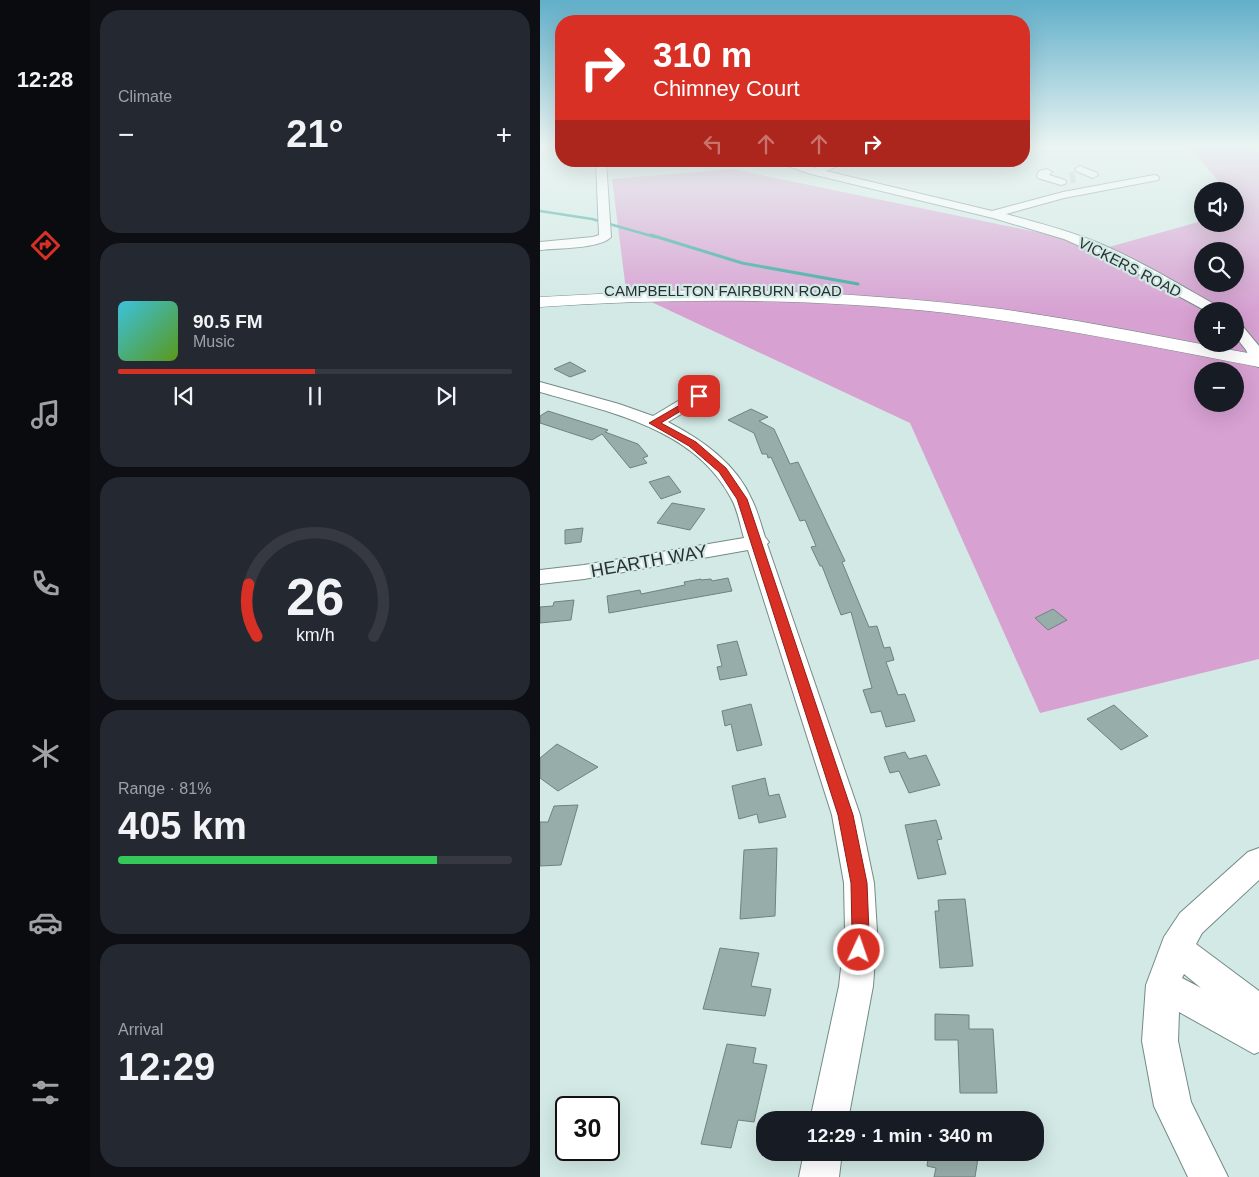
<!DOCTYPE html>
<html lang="en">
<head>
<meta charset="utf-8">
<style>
	:root { --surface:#171b24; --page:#242831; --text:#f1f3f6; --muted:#9ea1a6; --line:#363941; --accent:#d93025 }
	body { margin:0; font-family:Arial,sans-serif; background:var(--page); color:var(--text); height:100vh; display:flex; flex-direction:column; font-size:19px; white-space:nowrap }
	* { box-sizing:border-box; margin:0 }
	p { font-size:16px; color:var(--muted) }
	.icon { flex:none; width:28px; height:28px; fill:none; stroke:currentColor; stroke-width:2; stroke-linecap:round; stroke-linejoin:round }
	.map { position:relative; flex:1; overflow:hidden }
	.panel { display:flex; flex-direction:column; gap:10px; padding:10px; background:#0d0f14; width:450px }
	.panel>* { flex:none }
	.hud { position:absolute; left:15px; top:15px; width:475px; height:152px; border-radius:20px; box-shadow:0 5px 20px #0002; background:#d93025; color:#fff; overflow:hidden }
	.controls { position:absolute; left:654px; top:182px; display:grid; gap:10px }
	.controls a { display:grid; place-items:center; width:50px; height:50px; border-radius:50%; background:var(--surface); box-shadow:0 5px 20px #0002; font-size:25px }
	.speed { position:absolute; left:15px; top:1096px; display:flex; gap:10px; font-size:25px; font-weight:700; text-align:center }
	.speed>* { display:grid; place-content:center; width:65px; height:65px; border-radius:50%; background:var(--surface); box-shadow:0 5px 20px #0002; line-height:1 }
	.speed .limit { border:2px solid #111; border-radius:8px; background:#fff; color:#111 }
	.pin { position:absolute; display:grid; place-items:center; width:42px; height:42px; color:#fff; margin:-21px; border-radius:10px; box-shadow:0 2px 8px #0006 }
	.me { position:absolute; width:55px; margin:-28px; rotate:3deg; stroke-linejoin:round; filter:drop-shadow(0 0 4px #0008) }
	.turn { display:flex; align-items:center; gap:18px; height:105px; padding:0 15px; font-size:22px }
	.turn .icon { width:65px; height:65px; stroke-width:2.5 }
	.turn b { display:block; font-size:35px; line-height:42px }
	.lanes { display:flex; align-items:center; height:48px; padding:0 15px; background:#0003; justify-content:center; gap:25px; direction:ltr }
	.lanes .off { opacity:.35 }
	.big { font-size:38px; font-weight:700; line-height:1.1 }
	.panel .widget { flex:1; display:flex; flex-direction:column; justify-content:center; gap:8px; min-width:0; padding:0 18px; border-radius:20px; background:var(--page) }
	.panel .dial { align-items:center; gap:0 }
	.dial svg { height:130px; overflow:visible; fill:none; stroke:var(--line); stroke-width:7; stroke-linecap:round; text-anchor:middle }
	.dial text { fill:var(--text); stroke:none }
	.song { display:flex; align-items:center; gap:15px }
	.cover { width:60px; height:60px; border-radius:8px; background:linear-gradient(135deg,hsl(190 70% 55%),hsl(90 70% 35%)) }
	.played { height:5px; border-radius:2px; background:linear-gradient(90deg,var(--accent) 50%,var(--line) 50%) }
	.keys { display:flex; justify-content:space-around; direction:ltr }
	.heat { display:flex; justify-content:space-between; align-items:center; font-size:28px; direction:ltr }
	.charge { height:8px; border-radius:4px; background:linear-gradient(90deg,#34c759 81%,var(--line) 0) }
	.trip { position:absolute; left:216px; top:1111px; width:288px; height:50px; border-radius:20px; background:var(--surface); box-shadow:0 5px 20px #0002; font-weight:700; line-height:50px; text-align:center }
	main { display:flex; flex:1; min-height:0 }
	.dock { display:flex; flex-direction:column; width:90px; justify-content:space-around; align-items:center; background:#090b0e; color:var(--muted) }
	.dock .icon { width:35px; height:35px }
	.dock .on { color:var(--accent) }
	.dock b { font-size:22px; color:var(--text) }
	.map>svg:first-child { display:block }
	.green { fill:#d7a1d2; fill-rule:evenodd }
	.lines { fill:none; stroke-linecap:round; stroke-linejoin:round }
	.stream-far1 { stroke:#37a79b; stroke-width:2.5 }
	.stream { stroke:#37a79b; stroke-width:3 }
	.building { fill:#97ada9; stroke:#6e8380 }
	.minor-tunnel { stroke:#b0c4c1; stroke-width:11; stroke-dasharray:11 5.5; stroke-linecap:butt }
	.minor-casing { stroke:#748a86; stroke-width:2 }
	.major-casing { stroke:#748a86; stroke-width:1 }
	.minor { fill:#fff; fill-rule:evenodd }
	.major { fill:#fff; fill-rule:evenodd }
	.route { fill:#d93025; stroke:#8d1f18 }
	.labels { text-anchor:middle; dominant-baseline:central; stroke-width:4.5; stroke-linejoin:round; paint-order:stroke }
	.far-street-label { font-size:15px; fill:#27302f; stroke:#d2e9e5 }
	.street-label { font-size:18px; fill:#27302f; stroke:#d2e9e5 }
</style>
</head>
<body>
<main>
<nav class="dock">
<b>12:28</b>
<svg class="icon on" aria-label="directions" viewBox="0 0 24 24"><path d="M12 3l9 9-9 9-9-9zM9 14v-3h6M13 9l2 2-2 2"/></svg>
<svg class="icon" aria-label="music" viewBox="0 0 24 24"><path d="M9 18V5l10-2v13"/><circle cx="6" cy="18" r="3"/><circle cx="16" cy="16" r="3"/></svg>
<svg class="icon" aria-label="phone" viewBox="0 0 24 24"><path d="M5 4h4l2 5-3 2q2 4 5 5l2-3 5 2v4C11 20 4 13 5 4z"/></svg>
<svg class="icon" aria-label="climate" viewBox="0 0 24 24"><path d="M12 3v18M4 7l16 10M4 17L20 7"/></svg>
<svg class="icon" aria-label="car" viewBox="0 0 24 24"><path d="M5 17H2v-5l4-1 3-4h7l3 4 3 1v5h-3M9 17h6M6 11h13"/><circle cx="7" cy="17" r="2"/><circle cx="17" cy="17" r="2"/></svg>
<svg class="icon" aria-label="filters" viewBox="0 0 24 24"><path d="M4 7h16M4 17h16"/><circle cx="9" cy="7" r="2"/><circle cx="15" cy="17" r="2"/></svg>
</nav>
<section class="panel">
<div class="widget"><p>Climate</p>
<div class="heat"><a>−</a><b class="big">21°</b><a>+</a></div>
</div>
<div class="widget">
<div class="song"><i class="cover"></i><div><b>90.5 FM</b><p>Music</p></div></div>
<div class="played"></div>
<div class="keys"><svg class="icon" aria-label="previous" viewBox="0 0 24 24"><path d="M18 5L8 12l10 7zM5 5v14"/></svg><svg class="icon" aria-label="pause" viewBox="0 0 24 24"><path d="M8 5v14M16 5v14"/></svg><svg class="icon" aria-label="next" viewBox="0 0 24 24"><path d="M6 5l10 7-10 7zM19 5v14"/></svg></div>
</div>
<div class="widget dial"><svg viewBox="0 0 100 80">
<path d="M14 69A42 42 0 1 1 86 69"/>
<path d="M14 69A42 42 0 0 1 9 37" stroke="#d93025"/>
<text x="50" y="56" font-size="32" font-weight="700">26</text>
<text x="50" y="72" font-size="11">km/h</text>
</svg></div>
<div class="widget"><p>Range · 81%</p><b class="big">405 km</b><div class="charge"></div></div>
<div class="widget"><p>Arrival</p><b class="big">12:29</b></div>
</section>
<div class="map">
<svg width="719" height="1177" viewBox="0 0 719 1177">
	<rect width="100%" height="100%" fill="#d2e9e5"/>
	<path class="green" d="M 648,146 L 719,146 L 719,659 L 500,713 L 370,423 L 86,290 L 72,179 L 192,169 L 569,247 L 662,221 L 662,224 L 695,224 L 695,212 L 703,210 L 695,201 L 695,191 L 687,191 ZM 662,251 L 695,251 L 695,284 L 662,284 ZM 662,311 L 695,311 L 695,344 L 662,344 ZM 662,371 L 695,371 L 695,404 L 662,404 Z"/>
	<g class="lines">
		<path class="stream-far1" d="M 0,211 L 52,219 L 115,237"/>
		<path class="stream" d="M 111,235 L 202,263 L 318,284"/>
	</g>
	<path class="building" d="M 30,362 L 46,371 L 30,377 L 14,369 Z
		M 211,409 L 228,417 L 219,421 L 234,429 L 250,464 L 258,462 L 305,561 L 302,562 L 329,627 L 337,626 L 344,648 L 350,647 L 354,660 L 346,662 L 358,695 L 365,694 L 375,721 L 346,727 L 341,711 L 331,713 L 323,690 L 332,688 L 311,612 L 301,615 L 282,566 L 280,566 L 271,547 L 276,546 L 265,520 L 260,521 L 231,457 L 228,458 L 227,454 L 222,454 L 214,433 L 188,420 Z
		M 8,411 L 68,430 L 65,432 L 98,444 L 108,456 L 103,458 L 107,463 L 90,468 L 62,434 L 52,440 L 0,423 L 0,416 Z
		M 129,476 L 141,492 L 121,499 L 109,482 Z
		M 132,503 L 165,509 L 150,530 L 117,523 Z
		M 43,528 L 41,542 L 25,544 L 25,530 Z
		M 188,578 L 192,591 L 69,613 L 67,596 L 100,590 L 101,594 L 145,585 L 144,582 L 161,579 L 161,580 L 171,579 L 172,581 Z
		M 34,600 L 31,620 L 0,623 L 0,607 L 13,606 L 14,602 Z
		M 513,609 L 527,620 L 508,630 L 495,618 Z
		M 197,641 L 207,675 L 180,680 L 177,667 L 182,666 L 177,645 Z
		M 211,704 L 222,745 L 197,751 L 191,724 L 185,726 L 182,711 Z
		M 574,705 L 608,736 L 581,750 L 547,719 Z
		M 17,744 L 58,767 L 18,791 L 0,778 L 0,758 Z
		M 365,752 L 369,759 L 386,755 L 400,785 L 369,793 L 359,771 L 350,773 L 344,757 Z
		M 225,778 L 229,796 L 239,794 L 246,817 L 219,823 L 217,814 L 199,819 L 192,786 Z
		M 38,805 L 21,865 L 0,866 L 0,822 L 8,822 L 14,806 Z
		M 396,820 L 402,839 L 397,840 L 406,874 L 378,879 L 365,825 Z
		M 237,848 L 235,916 L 200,919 L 204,850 Z
		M 425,899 L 433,966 L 400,968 L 395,911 L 399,911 L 398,900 Z
		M 180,948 L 219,953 L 211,986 L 231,989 L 225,1016 L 163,1009 Z
		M 395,1014 L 429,1015 L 429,1029 L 453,1029 L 457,1093 L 420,1093 L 418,1040 L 395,1040 Z
		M 187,1044 L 216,1048 L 213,1063 L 227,1065 L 214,1122 L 198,1120 L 191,1148 L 161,1144 Z
		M 389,1152 L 439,1152 L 435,1177 L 394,1177 L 396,1168 L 387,1166 Z"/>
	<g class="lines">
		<path class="minor-tunnel" d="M 530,178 L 535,177"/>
		<defs>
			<path id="minor" d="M 56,161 L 66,161 L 71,237 C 60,249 17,248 0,250 L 0,242 L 53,237 L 59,235 Z
				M 234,161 L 251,161 L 275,168 L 294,161 L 309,161 L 286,171 L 452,211 L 523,192 L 614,175 L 618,176 L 619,178 L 618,180 L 524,198 L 466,214 C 494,222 523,229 551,240 C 596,258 638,284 681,308 L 683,311 L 666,311 L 580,264 L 524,239 L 453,218 L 271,174 Z
				M 540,166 L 557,173 L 558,175 L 553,178 L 536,171 L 535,169 Z
				M 507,169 L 512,172 L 509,175 L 525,180 L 526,182 L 525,184 L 521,185 L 498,178 L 497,176 L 499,171 Z
				M 695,321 L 700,323 L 719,346 L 719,367 L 713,365 L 706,350 L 695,336 Z
				M 0,382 L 79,404 L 113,416 L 153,392 L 165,392 L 168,396 L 165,400 L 128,422 C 162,440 196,463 212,500 C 218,512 221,525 225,537 L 229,542 L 227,544 L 320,815 L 334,883 L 337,932 L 333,986 L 308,1120 L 270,1120 L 299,986 L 305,932 L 304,883 L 292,815 L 208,550 L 44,579 L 0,584 L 0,570 L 44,565 L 204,538 C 200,525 198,510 191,498 C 155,428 68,412 0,392 Z
				M 719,848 L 719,880 L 662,933 L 656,944 L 719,991 L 719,1052 L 714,1054 L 639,1012 L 638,1041 L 651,1102 L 688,1177 L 648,1177 L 614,1106 L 602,1041 L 606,985 L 624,937 L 640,913 L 708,852 ZM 644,974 L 661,988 L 642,978 Z
				M 264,1152 L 302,1152 L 299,1177 L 259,1177 Z"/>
			<path id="major" d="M 174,290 C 270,291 366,297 461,309 C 548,321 633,339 719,355 L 719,367 C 615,347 512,326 407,313 C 272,298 136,298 0,307 L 0,297 L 116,291 Z"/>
		</defs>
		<use href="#minor" class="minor-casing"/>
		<use href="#major" class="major-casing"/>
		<use href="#minor" class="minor"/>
		<use href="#major" class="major"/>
	</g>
	<linearGradient id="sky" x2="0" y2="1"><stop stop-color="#61afc9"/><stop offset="0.47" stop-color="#ebf5f3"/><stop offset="1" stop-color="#ebf5f3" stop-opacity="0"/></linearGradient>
	<rect width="719" height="311" fill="url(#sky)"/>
	<path class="route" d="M 159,394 L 163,396 L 162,398 L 121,423 L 156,442 L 186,468 L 207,499 L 313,815 L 327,883 L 329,932 L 327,950 L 325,956 L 319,958 L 313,956 L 311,950 L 312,932 L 311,883 L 298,815 L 197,499 L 179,472 L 149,446 L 109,423 Z"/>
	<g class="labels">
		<g class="far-street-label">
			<text transform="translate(590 267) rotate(27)">VICKERS ROAD</text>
			<text x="183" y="290">CAMPBELLTON FAIRBURN ROAD</text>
		</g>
		<g class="street-label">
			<text transform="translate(109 561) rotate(-10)">HEARTH WAY</text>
		</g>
	</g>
</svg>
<div class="controls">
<a><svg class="icon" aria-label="sound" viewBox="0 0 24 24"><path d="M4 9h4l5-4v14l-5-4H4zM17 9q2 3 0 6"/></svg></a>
<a><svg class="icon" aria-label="search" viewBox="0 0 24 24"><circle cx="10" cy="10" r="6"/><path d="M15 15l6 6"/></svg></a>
<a>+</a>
<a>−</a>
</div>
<div class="speed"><div class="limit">30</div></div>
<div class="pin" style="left:159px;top:396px;background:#d93025"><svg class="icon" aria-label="arrive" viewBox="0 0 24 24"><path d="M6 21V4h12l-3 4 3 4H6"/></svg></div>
<svg class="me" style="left:319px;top:950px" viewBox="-20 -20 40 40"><circle r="17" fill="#d93025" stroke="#fff" stroke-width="3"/><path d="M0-11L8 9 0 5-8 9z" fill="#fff"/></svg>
<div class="trip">12:29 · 1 min · 340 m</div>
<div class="hud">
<div class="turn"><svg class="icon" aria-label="right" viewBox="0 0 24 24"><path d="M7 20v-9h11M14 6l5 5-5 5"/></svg><div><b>310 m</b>Chimney Court</div></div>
<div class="lanes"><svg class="icon off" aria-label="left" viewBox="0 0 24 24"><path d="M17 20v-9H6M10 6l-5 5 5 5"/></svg><svg class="icon off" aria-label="ahead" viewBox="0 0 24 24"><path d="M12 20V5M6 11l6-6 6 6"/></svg><svg class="icon off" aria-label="ahead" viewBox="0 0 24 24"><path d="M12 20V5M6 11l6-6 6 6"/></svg><svg class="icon" aria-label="right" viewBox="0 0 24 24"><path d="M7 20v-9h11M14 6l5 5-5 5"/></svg></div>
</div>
</div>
</main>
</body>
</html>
